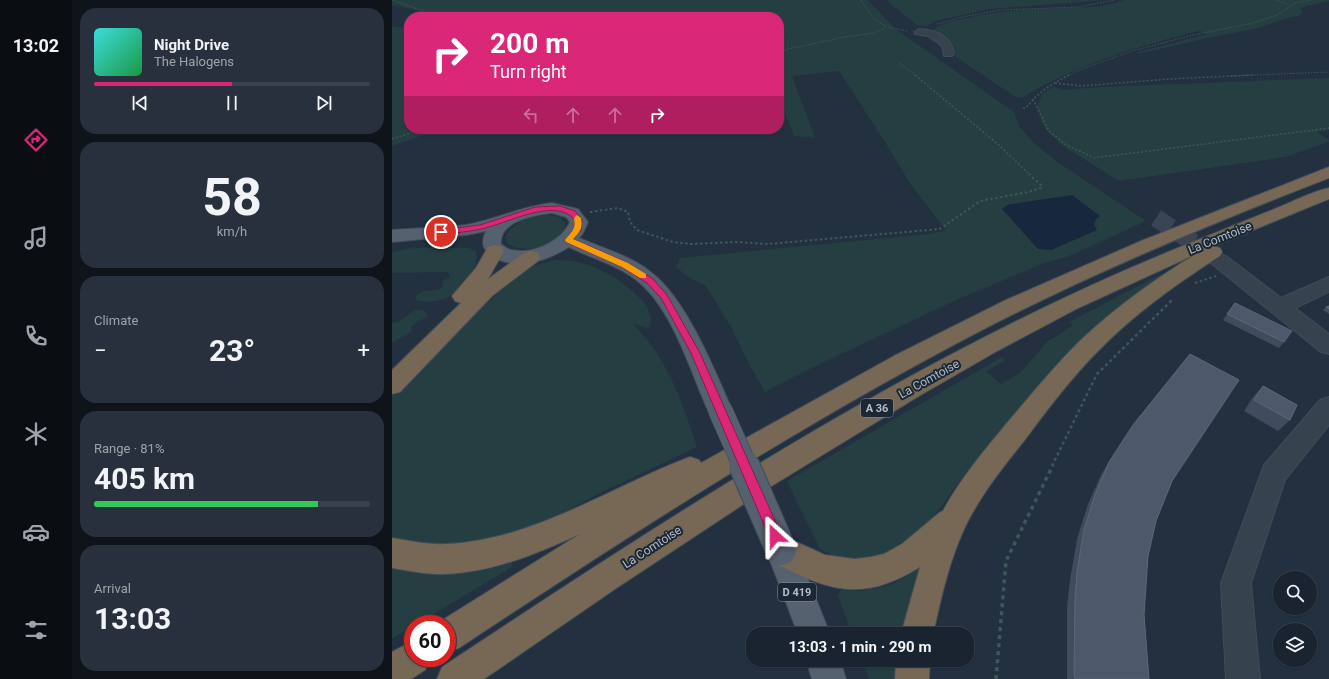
<!DOCTYPE html>
<html lang="en">
<head>
<meta charset="utf-8">
<style>
	:root { --surface:#1a2430; --page:#27303c; --text:#f1f3f6; --muted:#9fa4ab; --line:#38414c; --accent:#db2777 }
	body { margin:0; font-family:Roboto,sans-serif; background:var(--page); color:var(--text); height:100vh; display:flex; flex-direction:column; font-size:15px; white-space:nowrap }
	* { box-sizing:border-box; margin:0 }
	p { font-size:13px; color:var(--muted) }
	.icon { flex:none; width:22px; height:22px; fill:none; stroke:currentColor; stroke-width:2; stroke-linecap:round; stroke-linejoin:round }
	.map { position:relative; flex:1; overflow:hidden }
	.sheet { display:flex; flex-direction:column; gap:8px; padding:8px; background:#0e141a; width:320px }
	.sheet>* { flex:none }
	.banner { position:absolute; left:12px; top:12px; width:380px; height:122px; border-radius:16px; box-shadow:0 1px 3px #0004,0 0 0 1px var(--line); background:#db2777; color:#fff; overflow:hidden }
	.controls { position:absolute; left:881px; top:571px; display:grid; gap:8px }
	.controls a { display:grid; place-items:center; width:44px; height:44px; border-radius:50%; background:var(--surface); box-shadow:0 1px 3px #0004,0 0 0 1px var(--line); font-size:20px }
	.speed { position:absolute; left:12px; top:615px; display:flex; gap:8px; font-size:20px; font-weight:700; text-align:center }
	.speed>* { display:grid; place-content:center; width:52px; height:52px; border-radius:50%; background:var(--surface); box-shadow:0 1px 3px #0004,0 0 0 1px var(--line); line-height:1 }
	.speed .limit { border:6px solid #d22; background:#fff; color:#111 }
	.pin { position:absolute; display:grid; place-items:center; width:34px; height:34px; color:#fff; margin:-17px; border:2px solid #fff; border-radius:50%; box-shadow:0 1px 4px #0007 }
	.me { position:absolute; width:44px; margin:-22px; rotate:336deg; stroke-linejoin:round; filter:drop-shadow(0 0 3px #0008) }
	.turn { display:flex; align-items:center; gap:14px; height:84px; padding:0 20px; font-size:18px }
	.turn .icon { width:52px; height:52px; stroke-width:2.5 }
	.turn b { display:block; font-size:28px; line-height:34px }
	.lanes { display:flex; align-items:center; height:38px; padding:0 20px; background:#0003; justify-content:center; gap:20px; direction:ltr }
	.lanes .off { opacity:.35 }
	.big { font-size:30px; font-weight:700; line-height:1.1 }
	.sheet .card { flex:1; display:flex; flex-direction:column; justify-content:center; gap:6px; min-width:0; padding:0 14px; border-radius:16px; background:var(--page) }
	.sheet .dial { align-items:center; gap:0 }
	.dial b { font-size:52px; line-height:1 }
	.song { display:flex; align-items:center; gap:12px }
	.cover { width:48px; height:48px; border-radius:6px; background:linear-gradient(135deg,hsl(180 70% 55%),hsl(140 70% 35%)) }
	.played { height:4px; border-radius:2px; background:linear-gradient(90deg,var(--accent) 50%,var(--line) 50%) }
	.keys { display:flex; justify-content:space-around; direction:ltr }
	.heat { display:flex; justify-content:space-between; align-items:center; font-size:22px; direction:ltr }
	.charge { height:6px; border-radius:3px; background:linear-gradient(90deg,#34c759 81%,var(--line) 0) }
	.trip { position:absolute; left:354px; top:627px; width:228px; height:40px; border-radius:16px; background:var(--surface); box-shadow:0 1px 3px #0004,0 0 0 1px var(--line); font-weight:700; line-height:40px; text-align:center }
	main { display:flex; flex:1; min-height:0 }
	.menu { display:flex; flex-direction:column; width:72px; justify-content:space-around; align-items:center; background:#0a0e13; color:var(--muted) }
	.menu .icon { width:28px; height:28px }
	.menu .on { color:var(--accent) }
	.menu b { font-size:18px; color:var(--text) }
	.map>svg:first-child { display:block }
	.green { fill:#253e41 }
	.water { fill:#16273e }
	.lines { fill:none; stroke-linecap:round; stroke-linejoin:round }
	.minor-tunnel { stroke:#394555; stroke-width:18; stroke-dasharray:18 9; stroke-linecap:butt }
	.minor-casing { stroke:#414b58; stroke-width:2 }
	.major-casing { stroke:#414b58; stroke-width:2 }
	.highway-casing { stroke:#424d5a; stroke-width:2 }
	.path-far4 { stroke:#3e5758; stroke-width:1; stroke-dasharray:1.5 1.5; stroke-linecap:butt }
	.path-far3 { stroke:#3e5758; stroke-width:1.5; stroke-dasharray:2 2; stroke-linecap:butt }
	.path-far2 { stroke:#3e5758; stroke-width:2; stroke-dasharray:2.5 2.5; stroke-linecap:butt }
	.path-far1 { stroke:#3e5758; stroke-width:2.5; stroke-dasharray:3 3; stroke-linecap:butt }
	.path { stroke:#3e5758; stroke-width:3.5; stroke-dasharray:4 4; stroke-linecap:butt }
	.minor { fill:#37424f; fill-rule:evenodd }
	.major { fill:#55616f; fill-rule:evenodd }
	.highway { fill:#766854; fill-rule:evenodd }
	.major-bridge-far1-casing { stroke:#414b58; stroke-width:25; stroke-linecap:butt }
	.major-bridge-casing { stroke:#414b58; stroke-width:32; stroke-linecap:butt }
	.major-bridge-far1 { stroke:#55616f; stroke-width:24 }
	.major-bridge { stroke:#55616f; stroke-width:30 }
	.wall { fill:#3e4c5e }
	.building { fill:#4b596a; stroke:#5b6879 }
	.route { fill:#db2777; stroke:#8e194d }
	.slow { fill:#f59e0b }
	.labels { text-anchor:middle; dominant-baseline:central; stroke-width:4; stroke-linejoin:round; paint-order:stroke }
	.shield { fill:#1c2734; stroke:#86909d; stroke-width:1 }
	.shield-label { font-size:11px; font-weight:bold; fill:#b4bdca }
	.street-label { font-size:12px; fill:#b4bdca; stroke:#1c2734 }
</style>
</head>
<body>
<main>
<nav class="menu">
<b>13:02</b>
<svg class="icon on" aria-label="directions" viewBox="0 0 24 24"><path d="M12 3l9 9-9 9-9-9zM9 14v-3h6M13 9l2 2-2 2"/></svg>
<svg class="icon" aria-label="music" viewBox="0 0 24 24"><path d="M9 18V5l10-2v13"/><circle cx="6" cy="18" r="3"/><circle cx="16" cy="16" r="3"/></svg>
<svg class="icon" aria-label="phone" viewBox="0 0 24 24"><path d="M5 4h4l2 5-3 2q2 4 5 5l2-3 5 2v4C11 20 4 13 5 4z"/></svg>
<svg class="icon" aria-label="climate" viewBox="0 0 24 24"><path d="M12 3v18M4 7l16 10M4 17L20 7"/></svg>
<svg class="icon" aria-label="car" viewBox="0 0 24 24"><path d="M5 17H2v-5l4-1 3-4h7l3 4 3 1v5h-3M9 17h6M6 11h13"/><circle cx="7" cy="17" r="2"/><circle cx="17" cy="17" r="2"/></svg>
<svg class="icon" aria-label="filters" viewBox="0 0 24 24"><path d="M4 7h16M4 17h16"/><circle cx="9" cy="7" r="2"/><circle cx="15" cy="17" r="2"/></svg>
</nav>
<section class="sheet">
<div class="card">
<div class="song"><i class="cover"></i><div><b>Night Drive</b><p>The Halogens</p></div></div>
<div class="played"></div>
<div class="keys"><svg class="icon" aria-label="previous" viewBox="0 0 24 24"><path d="M18 5L8 12l10 7zM5 5v14"/></svg><svg class="icon" aria-label="pause" viewBox="0 0 24 24"><path d="M8 5v14M16 5v14"/></svg><svg class="icon" aria-label="next" viewBox="0 0 24 24"><path d="M6 5l10 7-10 7zM19 5v14"/></svg></div>
</div>
<div class="card dial"><b>58</b><p>km/h</p></div>
<div class="card"><p>Climate</p>
<div class="heat"><a>−</a><b class="big">23°</b><a>+</a></div>
</div>
<div class="card"><p>Range · 81%</p><b class="big">405 km</b><div class="charge"></div></div>
<div class="card"><p>Arrival</p><b class="big">13:03</b></div>
</section>
<div class="map">
<svg width="937" height="679" viewBox="0 0 937 679">
	<rect width="100%" height="100%" fill="#233040"/>
	<path class="green" d="M 0,0 L 476,0 L 505,30 L 622,112 L 627,126 L 642,143 L 667,163 L 754,221 L 675,257 L 652,263 L 562,301 L 409,373 L 373,392 L 358,366 L 339,327 L 314,286 L 295,276 L 284,267 L 288,258 L 537,234 L 554,230 L 519,185 L 493,142 L 447,71 L 400,76 L 423,138 L 402,136 L 387,97 L 387,17 L 58,17 L 0,5 Z
		M 494,0 L 714,0 L 597,9 L 543,21 L 535,26 L 525,25 Z
		M 732,0 L 937,0 L 937,1 L 911,7 L 908,9 L 911,13 L 908,14 L 907,16 C 889,18 874,27 857,30 C 821,36 786,45 750,53 L 743,53 L 815,34 L 807,31 C 745,46 685,65 631,97 L 625,98 L 564,57 L 562,49 L 542,30 C 549,23 560,21 570,19 C 603,11 637,9 671,8 C 690,7 714,8 732,0 Z
		M 0,26 L 11,28 L 17,32 L 17,129 L 58,129 L 44,131 L 0,146 Z
		M 937,78 L 937,130 L 925,132 L 937,140 L 937,142 L 893,157 L 727,181 L 671,146 L 653,129 L 644,108 L 651,93 L 661,87 L 671,90 L 709,87 Z
		M 155,215 L 167,217 L 173,223 C 177,254 94,257 118,230 C 127,219 142,216 155,215 Z
		M 77,248 L 84,252 C 87,269 78,273 68,284 C 67,285 66,288 65,289 C 57,301 37,304 24,300 L 24,296 C 33,288 39,292 49,289 L 51,285 L 51,281 L 58,277 L 56,272 L 0,273 L 0,253 C 15,245 59,248 77,248 Z
		M 163,260 C 175,260 187,261 199,266 C 217,272 258,298 259,319 C 259,322 258,325 256,328 L 241,324 C 276,359 290,401 305,447 L 210,492 L 161,518 L 113,539 L 75,546 L 18,544 L 0,538 L 0,394 L 82,314 L 134,268 Z
		M 769,274 L 774,278 L 609,431 L 576,470 L 531,531 L 486,560 L 448,559 L 428,549 L 395,481 L 610,357 L 614,360 L 594,371 L 609,384 L 628,373 L 654,343 L 681,325 L 677,322 Z
		M 23,310 L 32,310 L 36,315 C 31,320 24,322 19,327 L 19,332 L 0,343 L 0,323 L 6,322 Z
		M 121,559 L 120,567 L 25,624 L 21,624 L 21,626 L 0,639 L 0,567 Z
		M 526,569 L 533,572 L 514,634 L 460,634 L 446,596 L 449,590 L 468,591 L 498,585 Z
		M 470,660 L 510,660 L 510,679 L 477,679 Z"/>
	<path class="water" d="M 680,195 L 708,216 L 704,219 L 702,224 L 705,230 L 659,250 L 646,249 L 610,209 L 615,205 Z"/>
	<g class="lines">
		<path class="minor-tunnel" d="M 764,218 L 825,258"/>
		<defs>
			<path id="minor" d="M 527,29 C 544,30 559,36 562,54 L 560,56 L 552,56 L 550,46 L 536,36 L 523,34 L 522,32 Z
				M 827,254 L 834,256 L 889,298 L 937,277 L 937,292 L 903,308 L 937,334 L 937,354 L 929,352 L 820,264 L 817,260 L 820,256 Z
				M 937,397 L 937,425 L 893,480 L 859,583 L 868,679 L 834,679 L 829,583 L 872,465 L 928,400 Z"/>
			<path id="major" d="M 160,203 L 186,209 L 196,222 L 191,233 L 187,238 C 210,248 236,255 256,270 C 293,295 323,371 341,412 L 338,419 L 329,422 L 320,419 C 299,376 282,308 243,279 C 223,264 199,258 177,247 C 164,255 149,262 134,263 C 114,266 81,256 94,231 L 74,235 L 0,242 L 0,230 C 24,228 50,228 74,225 C 103,220 130,206 160,203 ZM 160,213 L 174,217 L 178,222 C 170,241 141,255 120,250 C 116,250 112,246 109,244 C 107,221 143,215 160,213 Z
				M 389,535 L 400,539 L 438,634 L 406,634 L 374,550 L 378,539 Z
				M 414,660 L 448,660 L 454,679 L 420,679 Z"/>
			<path id="highway" d="M 937,167 L 937,178 C 818,224 700,273 586,332 C 406,426 236,536 67,648 L 55,652 L 55,624 L 44,624 L 188,534 C 146,553 102,572 54,574 C 36,575 18,571 0,568 L 0,538 C 18,541 36,545 55,544 C 142,540 218,487 298,457 L 307,460 L 309,463 L 502,356 L 614,300 L 749,241 Z
				M 937,188 L 937,199 L 822,246 L 828,248 L 830,252 L 828,256 C 784,284 742,314 706,351 C 680,377 657,407 635,437 C 612,466 589,494 573,527 C 557,561 549,598 541,634 L 509,634 L 528,567 C 468,604 436,590 378,561 L 374,550 L 378,539 L 389,535 L 433,555 L 463,559 L 479,557 L 492,554 L 510,544 L 547,513 L 551,511 C 568,479 592,451 615,423 C 639,395 663,365 690,339 C 724,307 763,279 804,254 L 684,309 L 605,351 L 527,396 L 373,490 L 223,589 L 92,679 L 45,679 L 50,667 C 283,513 522,356 781,250 C 816,236 850,222 885,208 C 902,201 919,192 937,188 Z
				M 103,245 L 110,247 L 112,251 L 96,279 L 132,253 L 139,251 L 146,253 L 148,257 L 146,261 L 100,296 L 8,392 L 0,394 L 0,370 L 69,303 L 63,301 L 60,296 L 84,268 L 96,247 Z
				M 21,641 L 21,658 L 38,658 L 33,670 L 19,679 L 0,679 L 0,652 Z
				M 504,660 L 538,660 L 537,679 L 503,679 Z"/>
		</defs>
		<use href="#minor" class="minor-casing"/>
		<use href="#major" class="major-casing"/>
		<use href="#highway" class="highway-casing"/>
		<path class="path-far4" d="M 0,0 L 48,17
			M 469,0 C 483,23 489,27 516,31
			M 884,0 L 898,5
			M 545,24 L 570,17 L 608,10 L 687,7 L 722,0
			M 387,51 L 452,37 L 483,33 L 493,28
			M 508,63 L 524,76
			M 675,76 L 690,69 L 740,51 L 801,35 L 861,23 L 885,15 L 903,3 L 919,0
			M 838,76 L 937,72"/>
		<path class="path-far3" d="M 523,75 L 608,146 L 638,175
			M 663,83 L 689,86 L 778,79 L 861,75
			M 641,99 L 657,131 L 673,144 L 702,158 L 937,128
			M 631,108 L 634,108 C 646,92 660,84 677,75
			M 0,139 L 32,129"/>
		<path class="path-far2" d="M 198,212 L 226,208 L 236,212 L 238,222 L 245,230 L 281,242 L 299,244 L 346,242 L 376,244 L 548,229 L 588,201 L 636,192 L 649,188 L 650,186 L 637,174
			M 803,283 L 824,276
			M 778,302 L 780,300"/>
		<path class="path-far1" d="M 660,466 L 705,374 L 779,301"/>
		<path class="path" d="M 604,679 L 614,561 L 661,465"/>
		<use href="#minor" class="minor"/>
		<use href="#major" class="major"/>
		<use href="#highway" class="highway"/>
		<defs>
			<path id="major-bridge-far1" d="M 329,412 L 353,466"/>
			<path id="major-bridge" d="M 352,465 L 389,550"/>
		</defs>
		<use href="#major-bridge-far1" class="major-bridge-far1-casing"/>
		<use href="#major-bridge" class="major-bridge-casing"/>
		<use href="#major-bridge-far1" class="major-bridge-far1"/>
		<use href="#major-bridge" class="major-bridge"/>
	</g>
	<path class="wall" d="M 843,303 L 892,342 L 887,348 L 831,320 Z
		M 937,306 L 937,314 L 931,310 L 934,307 Z
		M 871,386 L 898,420 L 886,431 L 852,411 L 861,397 Z
		M 741,425 L 780,481 L 764,521 L 756,556 L 752,615 L 757,679 L 675,679 L 675,607 L 678,580 L 685,539 L 696,504 L 710,473 Z"/>
	<path class="building" d="M 843,303 L 900,331 L 892,342 L 835,314 Z
		M 937,306 L 937,309 L 934,307 Z
		M 798,354 L 847,380 L 780,481 L 764,521 L 756,556 L 752,615 L 757,679 L 683,679 L 682,671 L 683,599 L 685,572 L 692,530 L 703,495 L 717,462 L 741,425 Z
		M 871,386 L 905,405 L 898,420 L 862,400 Z"/>
	<path class="route" d="M 168,206 L 183,211 L 190,220 L 189,230 L 181,239 L 236,263 L 261,279 L 275,295 L 308,353 L 388,532 L 389,536 L 388,541 L 383,542 L 379,541 L 299,353 L 269,298 L 255,283 L 230,267 L 174,242 L 173,240 L 182,229 L 183,220 C 163,196 115,224 89,229 C 76,232 62,233 49,234 L 45,232 L 49,230 L 88,225 L 143,207 Z"/>
	<path class="slow" d="M 185,215 L 189,218 C 191,228 188,232 181,239 L 236,263 L 254,274 L 254,278 L 248,278 L 230,267 L 174,242 L 173,240 C 180,231 184,230 182,218 Z"/>
	<g class="labels">
		<g class="shield">
			<rect x="469" y="399" width="32" height="18" rx="3"/>
			<rect x="386" y="583" width="38" height="18" rx="3"/>
		</g>
		<g class="shield-label">
			<text x="485" y="408">A 36</text>
			<text x="405" y="592">D 419</text>
		</g>
		<g class="street-label">
			<text transform="translate(828 238) rotate(-22)">La Comtoise</text>
			<text transform="translate(537 379) rotate(-29)">La Comtoise</text>
			<text transform="translate(260 547) rotate(-33)">La Comtoise</text>
		</g>
	</g>
</svg>
<div class="controls">
<a><svg class="icon" aria-label="search" viewBox="0 0 24 24"><circle cx="10" cy="10" r="6"/><path d="M15 15l6 6"/></svg></a>
<a><svg class="icon" aria-label="layers" viewBox="0 0 24 24"><path d="M12 4l9 5-9 5-9-5zM3 14l9 5 9-5"/></svg></a>
</div>
<div class="speed"><div class="limit">60</div></div>
<div class="pin" style="left:49px;top:232px;background:#d93025"><svg class="icon" aria-label="arrive" viewBox="0 0 24 24"><path d="M6 21V4h12l-3 4 3 4H6"/></svg></div>
<svg class="me" style="left:383px;top:536px" viewBox="-20 -20 40 40"><path d="M0-17L14 15 0 8-14 15z" fill="#db2777" stroke="#fff" stroke-width="4"/></svg>
<div class="trip">13:03 · 1 min · 290 m</div>
<div class="banner">
<div class="turn"><svg class="icon" aria-label="right" viewBox="0 0 24 24"><path d="M7 20v-9h11M14 6l5 5-5 5"/></svg><div><b>200 m</b>Turn right</div></div>
<div class="lanes"><svg class="icon off" aria-label="left" viewBox="0 0 24 24"><path d="M17 20v-9H6M10 6l-5 5 5 5"/></svg><svg class="icon off" aria-label="ahead" viewBox="0 0 24 24"><path d="M12 20V5M6 11l6-6 6 6"/></svg><svg class="icon off" aria-label="ahead" viewBox="0 0 24 24"><path d="M12 20V5M6 11l6-6 6 6"/></svg><svg class="icon" aria-label="right" viewBox="0 0 24 24"><path d="M7 20v-9h11M14 6l5 5-5 5"/></svg></div>
</div>
</div>
</main>
</body>
</html>
